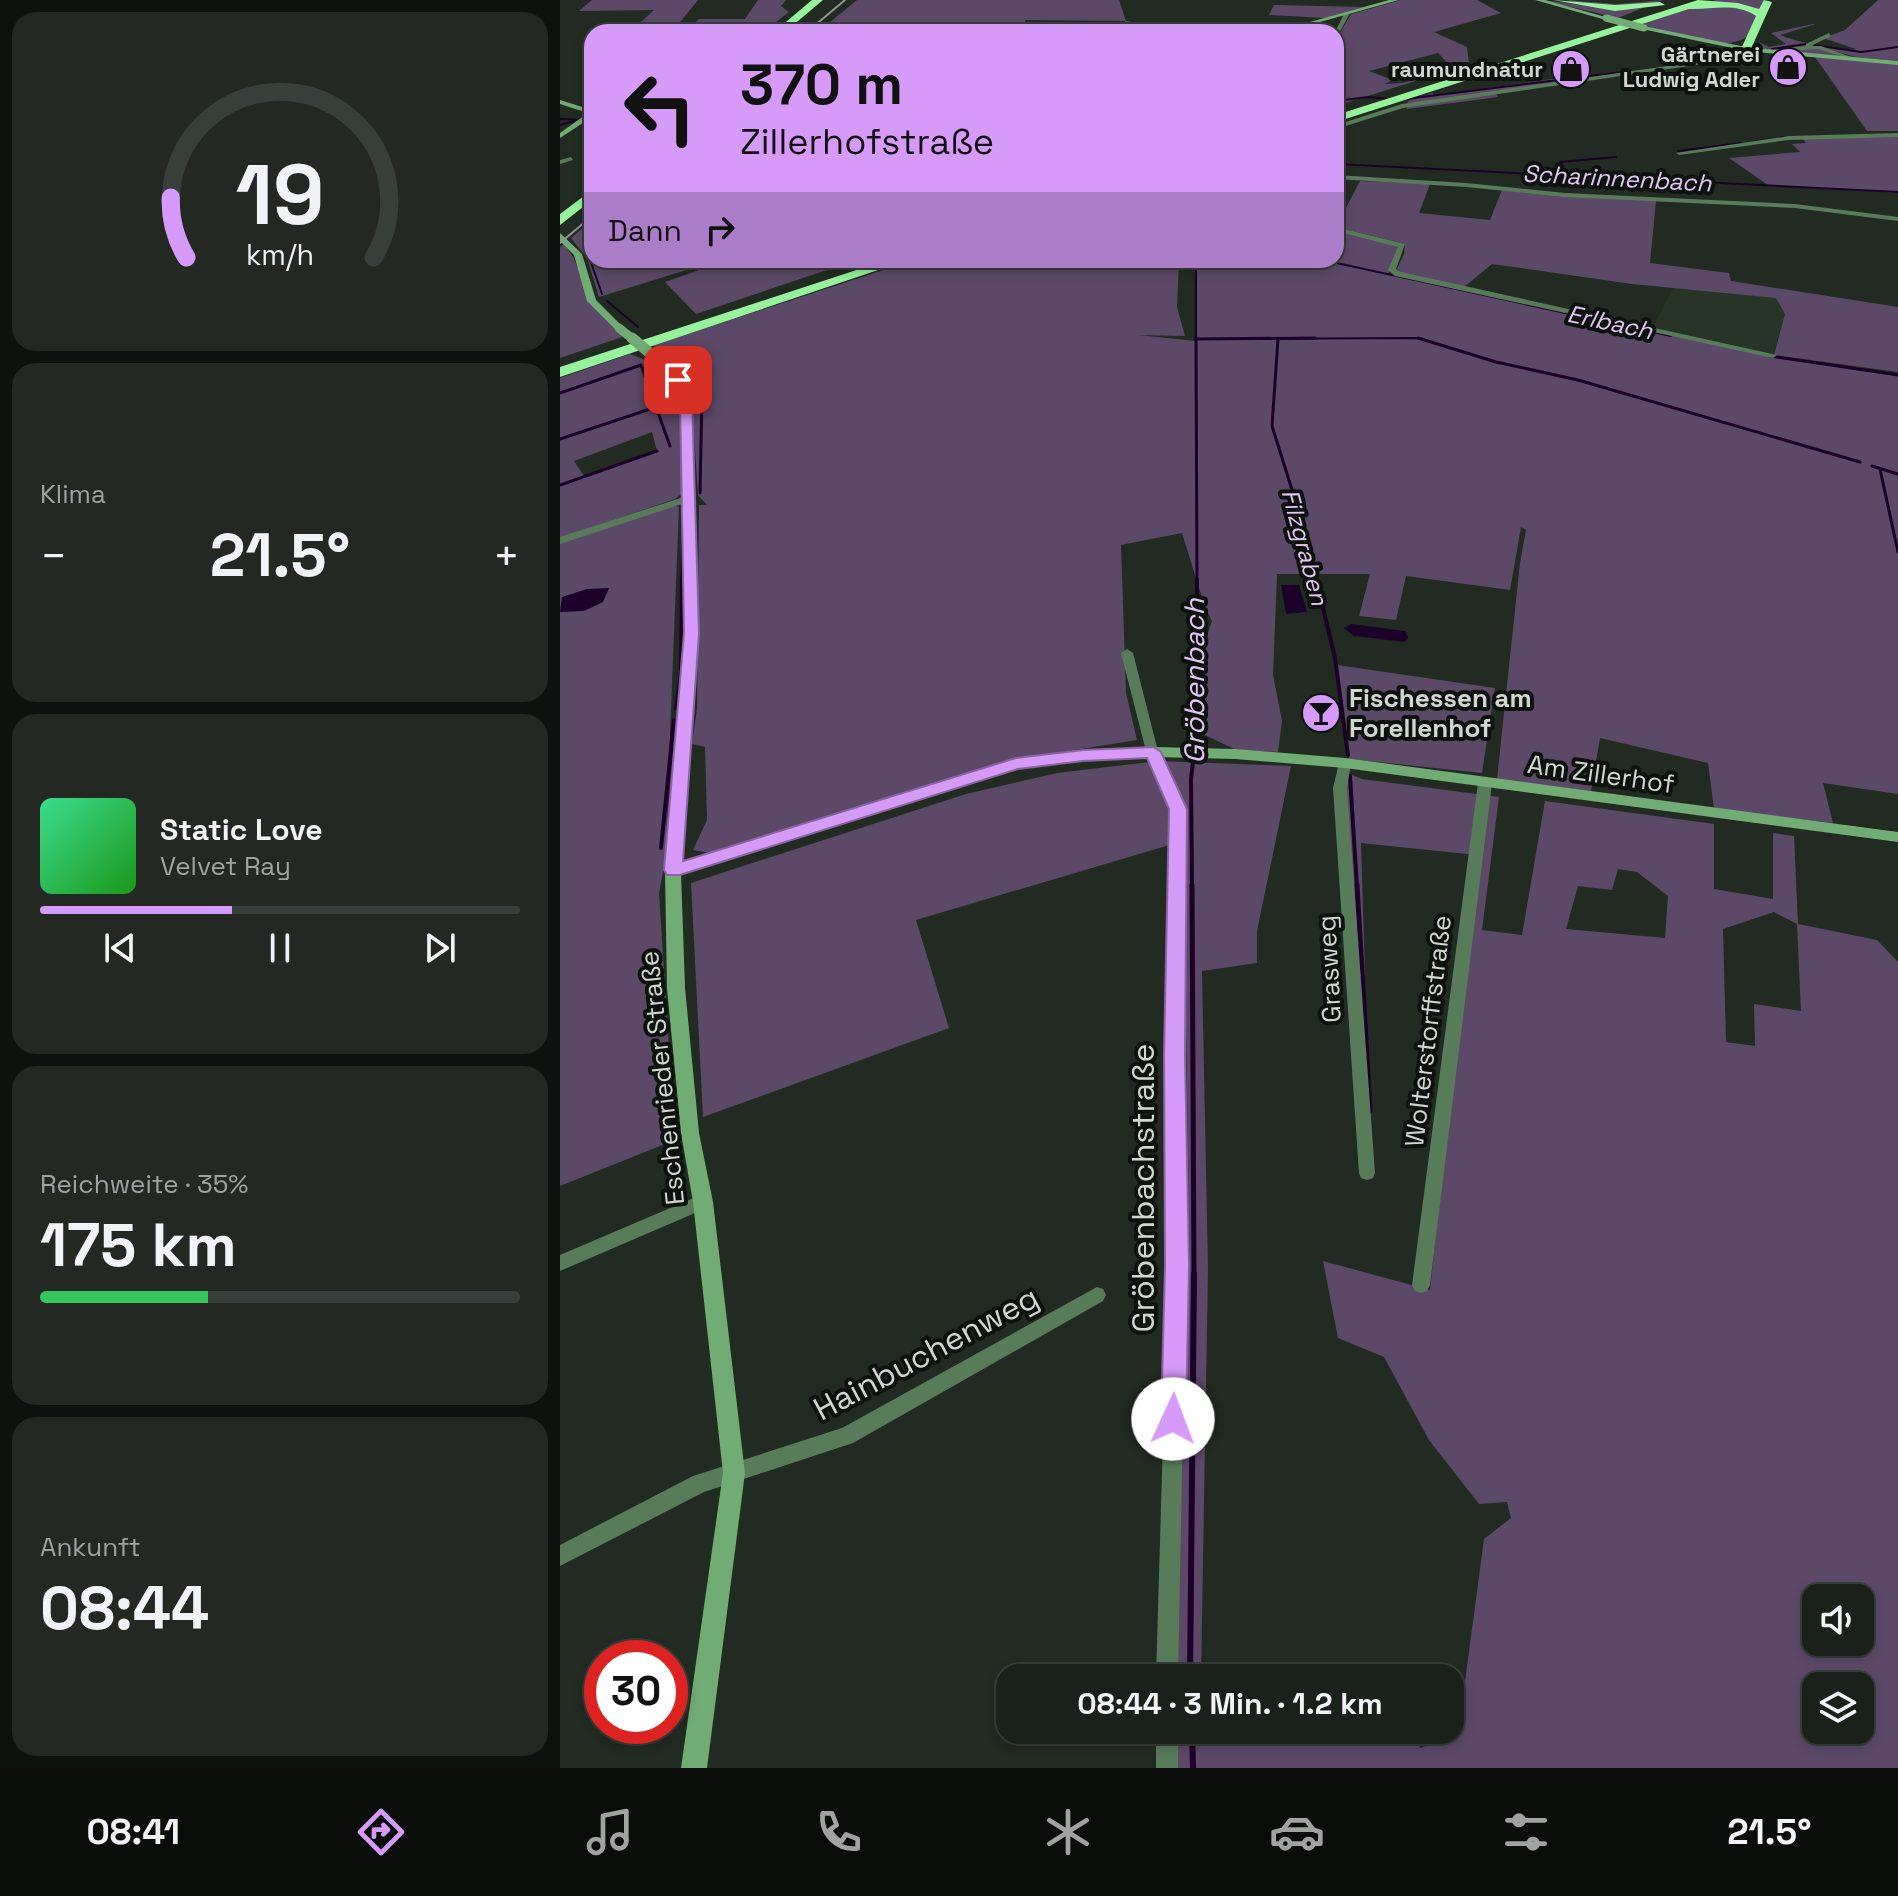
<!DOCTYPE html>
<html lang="de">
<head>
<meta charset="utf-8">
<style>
	:root { --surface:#1a201a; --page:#232823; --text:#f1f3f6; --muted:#9fa3a2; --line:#383e39; --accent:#d69bf9 }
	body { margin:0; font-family:"Space Grotesk",sans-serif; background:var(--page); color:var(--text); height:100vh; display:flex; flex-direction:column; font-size:30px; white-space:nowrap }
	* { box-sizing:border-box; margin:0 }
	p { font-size:26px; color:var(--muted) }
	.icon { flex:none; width:44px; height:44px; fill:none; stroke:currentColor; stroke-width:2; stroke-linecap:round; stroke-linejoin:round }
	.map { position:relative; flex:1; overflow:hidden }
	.side { display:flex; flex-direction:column; gap:12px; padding:12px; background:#0e120e; width:560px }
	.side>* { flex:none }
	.banner { position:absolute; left:24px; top:24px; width:760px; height:244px; border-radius:24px; box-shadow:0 4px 12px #0003,0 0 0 2px var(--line); background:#d69bf9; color:#111; overflow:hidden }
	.controls { position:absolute; left:1242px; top:1584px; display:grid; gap:16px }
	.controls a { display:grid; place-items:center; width:72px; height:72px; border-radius:16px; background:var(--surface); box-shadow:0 4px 12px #0003,0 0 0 2px var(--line); font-size:40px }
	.speed { position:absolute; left:24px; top:1640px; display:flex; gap:16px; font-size:40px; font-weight:700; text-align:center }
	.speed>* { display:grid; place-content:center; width:104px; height:104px; border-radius:50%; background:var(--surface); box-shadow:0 4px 12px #0003,0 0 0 2px var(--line); line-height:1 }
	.speed .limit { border:12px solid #d22; background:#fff; color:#111 }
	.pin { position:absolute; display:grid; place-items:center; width:68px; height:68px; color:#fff; margin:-34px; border-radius:16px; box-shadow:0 4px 12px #0006 }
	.me { position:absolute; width:88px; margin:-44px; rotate:2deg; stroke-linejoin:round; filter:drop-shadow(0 0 6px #0008) }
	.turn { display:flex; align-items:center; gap:28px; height:168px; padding:0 24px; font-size:36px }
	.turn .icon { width:104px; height:104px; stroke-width:2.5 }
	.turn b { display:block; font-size:56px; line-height:68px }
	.then { display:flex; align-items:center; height:76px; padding:0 24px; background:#0003; gap:16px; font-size:30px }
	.big { font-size:60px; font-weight:800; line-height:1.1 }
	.side .tile { flex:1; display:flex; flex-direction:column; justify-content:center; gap:12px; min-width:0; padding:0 28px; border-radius:24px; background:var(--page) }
	.side .dial { align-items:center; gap:0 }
	.dial svg { height:208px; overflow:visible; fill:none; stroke:var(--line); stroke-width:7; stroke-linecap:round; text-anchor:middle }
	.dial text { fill:var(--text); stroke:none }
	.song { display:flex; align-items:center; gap:24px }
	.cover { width:96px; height:96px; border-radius:12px; background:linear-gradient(135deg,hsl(150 70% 55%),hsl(120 70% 35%)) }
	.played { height:8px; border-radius:4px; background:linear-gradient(90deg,var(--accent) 40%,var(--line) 40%) }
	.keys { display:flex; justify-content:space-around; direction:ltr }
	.heat { display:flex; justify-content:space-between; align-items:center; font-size:44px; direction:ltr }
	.charge { height:12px; border-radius:6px; background:linear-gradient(90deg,#34c759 35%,var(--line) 0) }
	.trip { position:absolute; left:436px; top:1664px; width:468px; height:80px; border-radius:24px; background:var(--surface); box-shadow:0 4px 12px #0003,0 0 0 2px var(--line); font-weight:800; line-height:80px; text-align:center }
	.tab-bar { display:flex; height:128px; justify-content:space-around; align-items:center; background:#0a0d0a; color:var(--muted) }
	.tab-bar .icon { width:56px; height:56px }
	.tab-bar .selected { color:var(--accent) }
	.tab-bar b { font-size:36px; color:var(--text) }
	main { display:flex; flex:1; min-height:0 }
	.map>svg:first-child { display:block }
	.built { fill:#273527 }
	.green { fill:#5c4967; fill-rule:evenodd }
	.water { fill:#1c002a }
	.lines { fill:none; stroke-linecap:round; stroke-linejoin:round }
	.stream-far4 { stroke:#1c002a; stroke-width:2 }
	.stream-far3 { stroke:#1c002a; stroke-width:3 }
	.stream-far2 { stroke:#1c002a; stroke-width:4 }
	.stream-far1 { stroke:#1c002a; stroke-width:5 }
	.stream { stroke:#1c002a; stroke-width:6 }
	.street { fill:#587c5a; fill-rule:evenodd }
	.secondary { fill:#72ac75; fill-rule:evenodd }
	.highway { fill:#96f39c; fill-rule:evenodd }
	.rail { stroke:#8f968f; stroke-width:2 }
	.secondary-bridge-far2 { stroke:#72ac75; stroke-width:7 }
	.secondary-bridge-far1 { stroke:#72ac75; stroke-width:9 }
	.secondary-bridge { stroke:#72ac75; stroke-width:11 }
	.route { fill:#d69bf9; stroke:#8b65a2; stroke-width:2 }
	.labels { text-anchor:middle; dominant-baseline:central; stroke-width:8; stroke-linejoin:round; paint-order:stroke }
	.far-poi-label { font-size:22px; font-weight:bold; fill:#d0d6d0; stroke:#0e120e; text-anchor:end }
	.far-water-label { font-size:24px; font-style:italic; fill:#e2c5f4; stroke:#0e120e }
	.poi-label { font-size:26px; font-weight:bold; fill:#d0d6d0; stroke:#0e120e; text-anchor:start }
	.street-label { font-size:26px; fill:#d0d6d0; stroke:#0e120e }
	.water-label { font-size:28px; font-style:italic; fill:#e2c5f4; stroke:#0e120e }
	.near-street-label { font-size:32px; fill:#d0d6d0; stroke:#0e120e }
</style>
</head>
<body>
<main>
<section class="side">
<div class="tile dial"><svg viewBox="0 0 100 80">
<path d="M14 69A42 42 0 1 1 86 69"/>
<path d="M14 69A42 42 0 0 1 8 46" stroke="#d69bf9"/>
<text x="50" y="56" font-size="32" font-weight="700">19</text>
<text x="50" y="72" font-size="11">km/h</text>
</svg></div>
<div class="tile"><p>Klima</p>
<div class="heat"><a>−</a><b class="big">21.5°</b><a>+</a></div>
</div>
<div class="tile">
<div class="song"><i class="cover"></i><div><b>Static Love</b><p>Velvet Ray</p></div></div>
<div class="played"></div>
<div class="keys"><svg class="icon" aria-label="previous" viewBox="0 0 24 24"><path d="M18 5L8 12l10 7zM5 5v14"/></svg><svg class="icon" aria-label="pause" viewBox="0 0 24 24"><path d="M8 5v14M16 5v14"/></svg><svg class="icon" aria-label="next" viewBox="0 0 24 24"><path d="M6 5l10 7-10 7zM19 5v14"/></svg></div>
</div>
<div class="tile"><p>Reichweite · 35%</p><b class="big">175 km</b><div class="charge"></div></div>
<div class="tile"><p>Ankunft</p><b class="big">08:44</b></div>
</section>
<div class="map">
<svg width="1338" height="1768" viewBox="0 0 1338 1768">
	<rect width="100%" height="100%" fill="#222b22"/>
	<path class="built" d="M 1114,287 L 1217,298 L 1225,313 L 1213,357 L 1091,331 Z"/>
	<path class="green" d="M 32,0 L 138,0 L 112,32 L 70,32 L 94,10 L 19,11 Z
		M 198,0 L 226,0 L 221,6 L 229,12 L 203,32 L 124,32 L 139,19 L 185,19 Z
		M 297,0 L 559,0 L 566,21 L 465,20 L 467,32 L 258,32 Z
		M 841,0 L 917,0 L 941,13 L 874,32 L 907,47 L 909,64 L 776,106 L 776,40 L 791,14 ZM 878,53 L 893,69 L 842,83 L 824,84 L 833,80 L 809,71 Z
		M 981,0 L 1022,5 L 1007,0 L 1057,4 L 1103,0 L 1058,18 Z
		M 1156,0 L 1205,0 L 1192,34 C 1162,56 1113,34 1081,24 Z
		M 1318,0 L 1338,0 L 1338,61 L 1296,57 L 1264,48 L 1285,56 L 1217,51 L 1225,48 L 1204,49 L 1199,42 L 1209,47 L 1226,44 L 1211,33 L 1253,24 L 1256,24 L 1220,35 C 1233,41 1282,52 1296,49 L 1263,38 L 1285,30 Z
		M 714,5 L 804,7 L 765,18 L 709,15 Z
		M 1255,57 L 1338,64 L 1338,131 L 1307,131 Z
		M 999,78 L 1004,81 L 935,92 L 938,97 L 847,109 L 848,101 L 873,93 L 873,96 Z
		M 1338,136 L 1338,193 L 1208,185 L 1169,158 L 1240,152 L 1232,144 L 1246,143 L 1242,138 Z
		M 800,181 L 870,184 L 859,213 L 930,220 L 942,190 L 1096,201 L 1090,263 L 1169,273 L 1171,281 L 1338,307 L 1338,372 L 1214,355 L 1225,314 L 1216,298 L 1072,284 L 932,264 L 903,288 L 843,274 L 837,269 L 844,254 L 845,244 L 776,227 Z
		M 32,220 L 32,260 L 159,260 L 39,297 L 27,258 L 11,238 Z
		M 776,229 L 841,246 L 828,274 L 1213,357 L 1338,376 L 1338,794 L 1263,783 L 1273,823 L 1154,809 L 1148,763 L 1040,738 L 1031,791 L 937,779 L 960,563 L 966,530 L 961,527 L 950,590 L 846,576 L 836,620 L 799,616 L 810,574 L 717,574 L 713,675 L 722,721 L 718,752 L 676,750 L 645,735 L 645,668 L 642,650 L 652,621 L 645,607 L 622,533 L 561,545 L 566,693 L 577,740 L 451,760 L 150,853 L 133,850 L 147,820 L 145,747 L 132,744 L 137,709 L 139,505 L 147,505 L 138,495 L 131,391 L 94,345 L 354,260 L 619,260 L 617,307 L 625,336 L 578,335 L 636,341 L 636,260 L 776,260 Z
		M 4,244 L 13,257 L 32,301 L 68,335 L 0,358 L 0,247 Z
		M 168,260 L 297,260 L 136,314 L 105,282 Z
		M 70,354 L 93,363 L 119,400 L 124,492 L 115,499 L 0,538 L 0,378 ZM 92,432 L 97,451 L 24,476 L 14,461 Z
		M 113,505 L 119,507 L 105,861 L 99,893 L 115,1140 L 0,1186 L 0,543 Z
		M 777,665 L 935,688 L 922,773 L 789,759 Z
		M 598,761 L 731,766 L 697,931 L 697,963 L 642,971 L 648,1269 L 641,1678 L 616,1678 L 618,1470 L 630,1271 L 623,841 L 356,920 L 389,1028 L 143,1117 L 131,883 L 406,794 L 497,773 Z
		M 785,772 L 802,779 L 939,797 L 922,930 L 962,935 L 985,801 L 1154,824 L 1154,889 L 1213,899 L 1213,833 L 1234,836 L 1238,924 L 1317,940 L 1338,962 L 1338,1768 L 616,1768 L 616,1730 L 854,1730 L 860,1748 L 898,1734 L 924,1539 L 951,1518 L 947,1502 L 919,1504 L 869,1440 L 824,1357 L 778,1338 L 763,1261 L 870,1290 L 917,855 L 801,843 L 805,975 L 799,974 ZM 1058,869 L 1077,872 L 1108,896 L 1105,938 L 1006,929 L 1018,886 L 1052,890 ZM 1214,912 L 1237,924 L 1241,1011 L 1194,1004 L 1195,1046 L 1166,1042 L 1163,929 ZM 1256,1598 L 1300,1598 L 1300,1642 L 1256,1642 ZM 1256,1686 L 1300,1686 L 1300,1730 L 1256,1730 Z"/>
	<path class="water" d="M 721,585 L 739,585 L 747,612 L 726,614 Z
		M 49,588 L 43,602 L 24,611 L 0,612 L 2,597 L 27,589 Z
		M 791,624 L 845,631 L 848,637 L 845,642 L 794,636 L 784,628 Z"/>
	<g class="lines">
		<path class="stream-far4" d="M 1254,45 L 1301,52 L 1338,47
			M 1212,49 L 1246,44
			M 1131,63 L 1173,56
			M 838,100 L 1071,71
			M 776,101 L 808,97 L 829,99
			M 0,119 L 32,120
			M 0,125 L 14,121
			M 1193,142 L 1224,137
			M 1118,151 L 1180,143
			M 776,164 L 1338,192
			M 995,175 L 1000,162 L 1056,157
			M 27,251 L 42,294
			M 636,260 L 636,340
			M 763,260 L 1111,336
			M 47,301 L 78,327
			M 636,339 L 856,338 L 864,340"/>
		<path class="stream-far3" d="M 636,338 L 637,581
			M 858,338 L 936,362 L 1018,380 L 1300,462
			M 636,339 L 755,338
			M 718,339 L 712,426 L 745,531 L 757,581
			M 105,356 L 142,394 L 140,493
			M 1210,356 L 1338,375
			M 0,393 L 81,365 L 110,446
			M 0,439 L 96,407
			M 1312,466 L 1338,474
			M 1320,469 L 1338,552
			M 0,485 L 97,451
			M 122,581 L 123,530"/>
		<path class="stream-far2" d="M 756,579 L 775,658 L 788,755
			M 116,708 L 121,672 L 122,579
			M 790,776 L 797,887
			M 101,848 L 114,720
			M 632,887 L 631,779 L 637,728 L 637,579"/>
		<path class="stream-far1" d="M 632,885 L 634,1276
			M 797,885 L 810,1111"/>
		<path class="stream" d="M 630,1678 L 634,1274
			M 632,1730 L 633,1768"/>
		<path class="street" d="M 785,12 L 790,13 L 776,39 L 775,32 Z
			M 565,21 L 579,23 L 582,32 L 576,32 L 574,25 L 565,23 Z
			M 1269,33 L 1271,36 L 1251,46 L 1261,46 L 1294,58 L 1294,60 L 1258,49 L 1205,53 L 1202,51 L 1246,46 L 1246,44 Z
			M 1184,48 L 1189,49 L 1177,59 L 843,108 L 776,129 L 776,125 L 842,104 L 1156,59 L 1175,56 Z
			M 1338,133 L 1338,137 L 1229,140 L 1119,155 L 1116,153 L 1229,136 Z
			M 11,157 L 13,160 L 0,164 L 0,160 Z
			M 776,175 L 906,183 L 1005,193 L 1235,204 L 1338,217 L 1338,221 L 1235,208 L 1005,197 L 906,187 L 776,179 Z
			M 776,227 L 845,244 L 836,269 L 841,272 L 1217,355 L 1213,358 L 835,276 L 828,270 L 838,247 L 776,231 Z
			M 130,495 L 134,496 L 134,500 L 0,544 L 0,537 Z
			M 567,649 L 573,653 L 600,759 L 625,809 L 623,1054 L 626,1266 L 618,1678 L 596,1678 L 608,1266 L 607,1054 L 611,809 L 588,759 L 561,653 Z
			M 785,759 L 791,763 L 787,788 L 815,1173 L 813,1178 L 807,1180 L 801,1178 L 799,1173 L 773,788 L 779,763 Z
			M 925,779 L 932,783 L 870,1285 L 867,1291 L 861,1293 L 855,1291 L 852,1285 L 918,783 Z
			M 143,1194 L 149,1197 L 152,1202 L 149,1207 L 0,1271 L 0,1255 Z
			M 537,1287 L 543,1289 L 546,1295 L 543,1301 L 293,1443 L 144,1492 L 0,1566 L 0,1545 L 133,1476 L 282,1428 Z
			M 596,1730 L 618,1730 L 618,1768 L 596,1768 Z"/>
		<path class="secondary" d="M 829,0 L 839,0 L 724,32 L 714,32 Z
			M 975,0 L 985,0 L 1049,18 L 1046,20 Z
			M 1084,26 L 1186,47 L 1338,61 L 1338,65 L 1186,51 L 1082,29 Z
			M 0,100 L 32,110 L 32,117 L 0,138 L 0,133 L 28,113 L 0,104 Z
			M 0,233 L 22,254 L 36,300 L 62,326 L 62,330 L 56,330 L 27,301 L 14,255 L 0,241 Z
			M 94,358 L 102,358 L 122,378 L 131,399 L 139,633 L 122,862 L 456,759 L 523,750 L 593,747 L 675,749 L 785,758 L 1338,832 L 1338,842 L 785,768 L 675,759 L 593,757 L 523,760 L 457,769 L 121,873 L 125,988 L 139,1133 L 153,1202 L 185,1473 L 147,1768 L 121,1768 L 163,1473 L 133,1202 L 121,1133 L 107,988 L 105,870 L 125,633 L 121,399 L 113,381 L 94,362 Z"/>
		<path class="highway" d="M 252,0 L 263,0 L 225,32 L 214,32 Z
			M 993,0 L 1055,5 L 1100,2 L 1105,5 L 1055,11 Z
			M 1138,0 L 1178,3 L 1199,9 L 1204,0 L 1212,2 L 1190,51 L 1181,49 L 1196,16 C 1175,2 1152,10 1129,9 L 776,122 L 776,115 Z
			M 32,190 L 32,200 L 0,225 L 0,214 Z
			M 327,260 L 348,260 L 0,377 L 0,367 Z"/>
		<path class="rail" d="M 247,32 L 285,0
			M 0,243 L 32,216"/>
		<path class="secondary-bridge-far2" d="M 1046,18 L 1084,28"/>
		<path class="secondary-bridge-far1" d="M 59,328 L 74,340"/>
		<path class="secondary-bridge" d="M 72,338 L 98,360"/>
	</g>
	<path class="route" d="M 118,377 L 124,380 L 132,399 L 139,633 L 123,861 L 456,758 L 523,750 L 593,747 L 601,752 L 627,809 L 625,1054 L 629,1266 L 626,1419 L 622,1428 L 613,1432 L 605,1428 L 601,1419 L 605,1266 L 604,1054 L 609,809 L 587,758 L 523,761 L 458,769 L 120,875 L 107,875 L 104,870 L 124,633 L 120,399 L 112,380 Z"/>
	<defs>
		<symbol id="shop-disc" viewBox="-11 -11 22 22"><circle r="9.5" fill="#d69bf9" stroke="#0e120e"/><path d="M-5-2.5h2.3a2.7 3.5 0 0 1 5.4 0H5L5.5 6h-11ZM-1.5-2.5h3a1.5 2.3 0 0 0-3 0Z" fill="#111"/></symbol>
		<symbol id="bar-disc" viewBox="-11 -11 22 22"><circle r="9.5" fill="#d69bf9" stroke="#0e120e"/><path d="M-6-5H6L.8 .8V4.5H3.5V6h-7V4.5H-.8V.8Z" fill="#111"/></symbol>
	</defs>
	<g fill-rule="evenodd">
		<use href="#shop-disc" x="1206" y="45" width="44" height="44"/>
		<use href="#shop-disc" x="989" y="47" width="44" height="44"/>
		<use href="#bar-disc" x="739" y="691" width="44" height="44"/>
	</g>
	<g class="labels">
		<g class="far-poi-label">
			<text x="1200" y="54">Gärtnerei<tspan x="1200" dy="25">Ludwig Adler</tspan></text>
			<text x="983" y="69">raumundnatur</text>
		</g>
		<g class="far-water-label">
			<text transform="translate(1057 178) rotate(3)">Scharinnenbach</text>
			<text transform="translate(1050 322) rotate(12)">Erlbach</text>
			<text transform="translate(745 547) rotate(75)">Filzgraben</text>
		</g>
		<g class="poi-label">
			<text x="789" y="698">Fischessen am<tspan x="789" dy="30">Forellenhof</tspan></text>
		</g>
		<g class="street-label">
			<text transform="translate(1041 774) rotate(8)">Am Zillerhof</text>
			<text transform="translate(769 969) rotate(-93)">Grasweg</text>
			<text transform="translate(868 1031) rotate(-83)">Wolterstorffstraße</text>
			<text transform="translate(102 1078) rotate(-96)">Eschenrieder Straße</text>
		</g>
		<g class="water-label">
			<text transform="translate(634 681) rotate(-90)">Gröbenbach</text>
		</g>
		<g class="near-street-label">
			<text transform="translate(583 1188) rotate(-90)">Gröbenbachstraße</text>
			<text transform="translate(366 1353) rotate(-28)">Hainbuchenweg</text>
		</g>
	</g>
</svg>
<div class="controls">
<a><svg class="icon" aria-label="sound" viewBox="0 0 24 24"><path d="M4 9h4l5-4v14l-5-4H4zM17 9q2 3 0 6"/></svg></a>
<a><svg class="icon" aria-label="layers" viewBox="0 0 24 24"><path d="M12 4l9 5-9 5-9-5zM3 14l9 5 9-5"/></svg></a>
</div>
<div class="speed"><div class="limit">30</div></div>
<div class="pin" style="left:118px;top:380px;background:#d93025"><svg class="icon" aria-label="arrive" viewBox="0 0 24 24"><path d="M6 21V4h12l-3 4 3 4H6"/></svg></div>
<svg class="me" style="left:613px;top:1419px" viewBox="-20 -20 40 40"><circle r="19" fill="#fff"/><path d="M0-13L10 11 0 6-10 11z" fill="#d69bf9"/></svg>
<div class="trip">08:44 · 3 Min. · 1.2 km</div>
<div class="banner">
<div class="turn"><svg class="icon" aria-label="left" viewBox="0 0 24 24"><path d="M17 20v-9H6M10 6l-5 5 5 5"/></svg><div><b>370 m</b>Zillerhofstraße</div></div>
<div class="then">Dann<svg class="icon" aria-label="right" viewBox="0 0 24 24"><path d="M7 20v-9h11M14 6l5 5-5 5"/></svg></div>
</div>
</div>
</main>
<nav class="tab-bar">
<b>08:41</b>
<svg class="icon selected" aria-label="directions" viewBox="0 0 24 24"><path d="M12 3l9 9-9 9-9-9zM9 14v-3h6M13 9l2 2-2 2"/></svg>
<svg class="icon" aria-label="music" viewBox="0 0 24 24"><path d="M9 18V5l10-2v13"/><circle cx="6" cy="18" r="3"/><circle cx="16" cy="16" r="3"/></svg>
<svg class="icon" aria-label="phone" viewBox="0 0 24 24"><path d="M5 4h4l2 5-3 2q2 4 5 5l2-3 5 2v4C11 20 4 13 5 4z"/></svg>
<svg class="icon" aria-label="climate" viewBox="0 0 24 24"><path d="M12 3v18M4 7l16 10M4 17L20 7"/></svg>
<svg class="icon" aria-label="car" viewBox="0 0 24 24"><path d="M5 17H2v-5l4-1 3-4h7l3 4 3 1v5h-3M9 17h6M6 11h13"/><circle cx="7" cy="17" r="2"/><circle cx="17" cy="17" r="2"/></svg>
<svg class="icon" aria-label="filters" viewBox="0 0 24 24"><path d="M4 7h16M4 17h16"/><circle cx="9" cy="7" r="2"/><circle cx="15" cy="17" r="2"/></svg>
<b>21.5°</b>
</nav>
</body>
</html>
